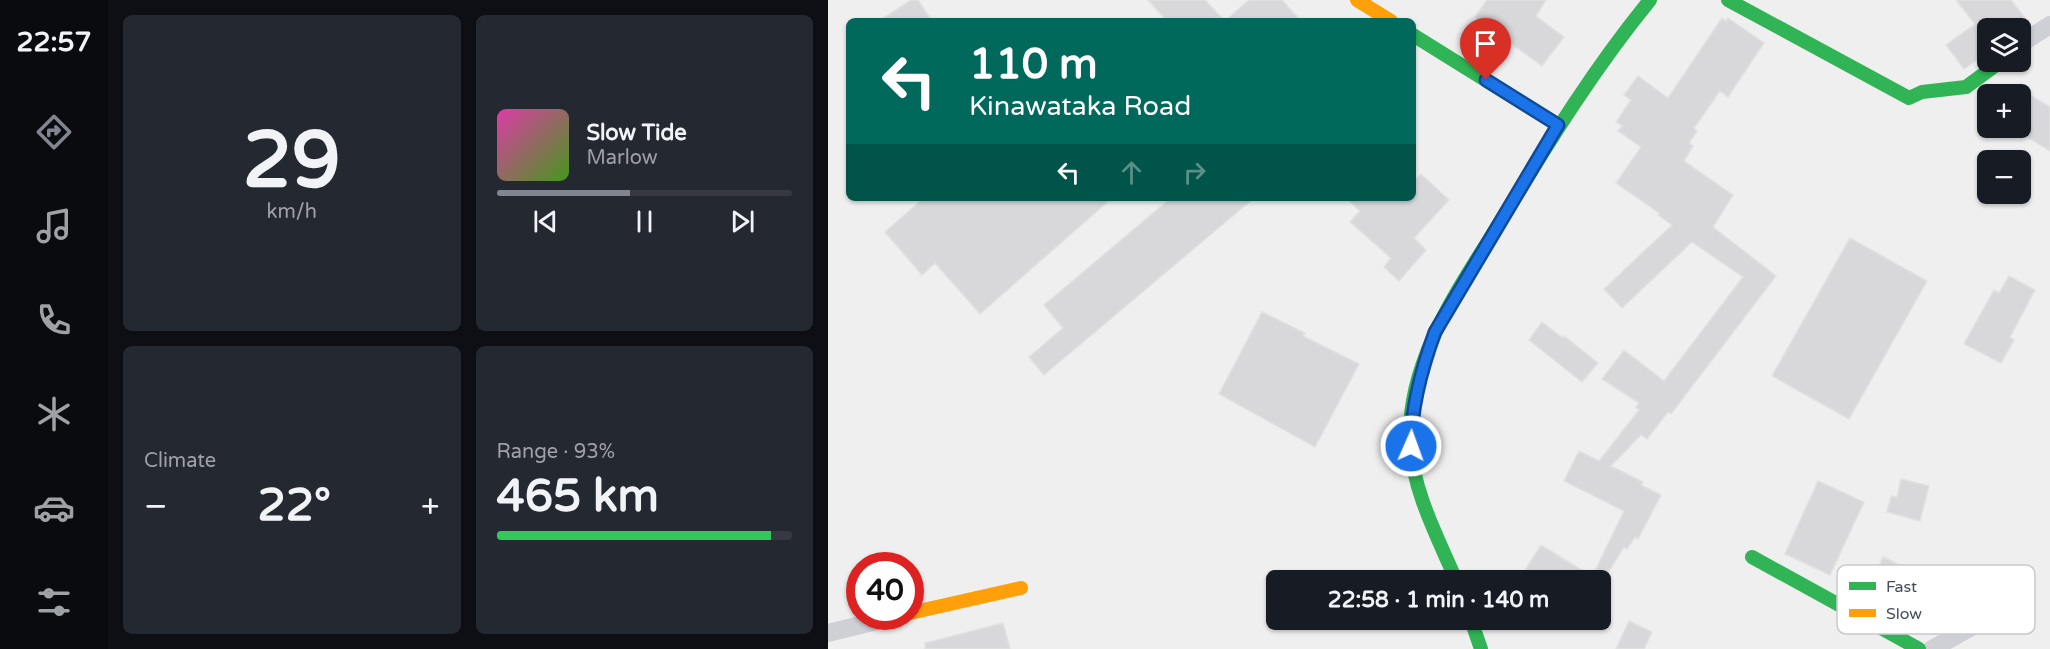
<!DOCTYPE html>
<html lang="en">
<head>
<meta charset="utf-8">
<style>
	:root { --surface:#171b24; --page:#242831; --text:#f1f3f6; --muted:#9ea1a6; --line:#363941; --accent:#818590 }
	body { margin:0; font-family:"Varela Round",sans-serif; background:var(--page); color:var(--text); height:100vh; display:flex; flex-direction:column; font-size:22px; white-space:nowrap }
	* { box-sizing:border-box; margin:0 }
	p { font-size:20px; color:var(--muted) }
	.icon { flex:none; width:33px; height:33px; fill:none; stroke:currentColor; stroke-width:2; stroke-linecap:round; stroke-linejoin:round }
	.map { position:relative; flex:1; overflow:hidden }
	.sheet { display:flex; flex-direction:column; gap:15px; padding:15px; background:#0d0f14; width:720px }
	.sheet>* { flex:none }
	.banner { position:absolute; left:18px; top:18px; width:570px; height:183px; border-radius:9px; box-shadow:0 2px 4px #0004; background:#00695c; color:#fff; overflow:hidden }
	.fabs { position:absolute; left:1149px; top:18px; display:grid; gap:12px }
	.fabs a { display:grid; place-items:center; width:54px; height:54px; border-radius:9px; background:var(--surface); box-shadow:0 2px 4px #0004; font-size:30px }
	.speed { position:absolute; left:18px; top:552px; display:flex; gap:12px; font-size:30px; font-weight:700; text-align:center }
	.speed>* { display:grid; place-content:center; width:78px; height:78px; border-radius:50%; background:var(--surface); box-shadow:0 2px 4px #0004; line-height:1 }
	.speed .limit { border:9px solid #d22; background:#fff; color:#111 }
	.pin { position:absolute; display:grid; place-items:center; width:51px; height:51px; color:#fff; margin:-62px -26px; border-radius:50% 50% 50% 0; rotate:-45deg; box-shadow:0 0 6px #0007 }
	.pin .icon { rotate:45deg }
	.me { position:absolute; width:66px; margin:-33px; rotate:2deg; stroke-linejoin:round; filter:drop-shadow(0 0 4px #0008) }
	.turn { display:flex; align-items:center; gap:21px; height:126px; padding:0 24px; font-size:27px }
	.turn .icon { width:78px; height:78px; stroke-width:2.5 }
	.turn b { display:block; font-size:42px; line-height:51px }
	.lanes { display:flex; align-items:center; height:57px; padding:0 24px; background:#0003; justify-content:center; gap:30px; direction:ltr }
	.lanes .off { opacity:.35 }
	.big { font-size:45px; font-weight:800; line-height:1.1 }
	.sheet .tile { flex:1; display:flex; flex-direction:column; justify-content:center; gap:9px; min-width:0; padding:0 21px; border-radius:9px; background:var(--page) }
	.sheet .dial { align-items:center; gap:0 }
	.dial b { font-size:78px; line-height:1 }
	.song { display:flex; align-items:center; gap:18px }
	.cover { width:72px; height:72px; border-radius:9px; background:linear-gradient(135deg,hsl(320 70% 55%),hsl(100 70% 35%)) }
	.played { height:6px; border-radius:3px; background:linear-gradient(90deg,var(--accent) 45%,var(--line) 45%) }
	.keys { display:flex; justify-content:space-around; direction:ltr }
	.heat { display:flex; justify-content:space-between; align-items:center; font-size:33px; direction:ltr }
	.charge { height:9px; border-radius:4px; background:linear-gradient(90deg,#34c759 93%,var(--line) 0) }
	.sheet .tiles { flex:1; display:grid; gap:15px; grid-template-columns:repeat(2,1fr) }
	.trip { position:absolute; left:438px; top:570px; width:345px; height:60px; border-radius:9px; background:var(--surface); box-shadow:0 2px 4px #0004; font-weight:800; line-height:60px; text-align:center }
	main { display:flex; flex:1; min-height:0 }
	.tab-bar { display:flex; flex-direction:column; width:108px; justify-content:space-around; align-items:center; background:#090b0e; color:var(--muted) }
	.tab-bar .icon { width:42px; height:42px }
	.tab-bar .active { color:var(--accent) }
	.tab-bar b { font-size:27px; color:var(--text) }
	.map>svg:first-child { display:block }
	.building { fill:#d8d8db; stroke:#e1e1e2; stroke-width:1.5 }
	.lines { fill:none; stroke-linecap:round; stroke-linejoin:round }
	.street { stroke:#cfd0d5; stroke-width:18 }
	.fast { stroke:#30b455; stroke-width:14 }
	.slow { stroke:#ff9f0a; stroke-width:14 }
	.route-casing { stroke:#114b97; stroke-width:15 }
	.route { stroke:#1a73e8; stroke-width:10 }
	.key { fill:#fff; stroke:#c7c9ce; stroke-width:1.5 }
	.key-label { font-size:16px; fill:#454c5d }
</style>
</head>
<body>
<main>
<nav class="tab-bar">
<b>22:57</b>
<svg class="icon active" aria-label="directions" viewBox="0 0 24 24"><path d="M12 3l9 9-9 9-9-9zM9 14v-3h6M13 9l2 2-2 2"/></svg>
<svg class="icon" aria-label="music" viewBox="0 0 24 24"><path d="M9 18V5l10-2v13"/><circle cx="6" cy="18" r="3"/><circle cx="16" cy="16" r="3"/></svg>
<svg class="icon" aria-label="phone" viewBox="0 0 24 24"><path d="M5 4h4l2 5-3 2q2 4 5 5l2-3 5 2v4C11 20 4 13 5 4z"/></svg>
<svg class="icon" aria-label="climate" viewBox="0 0 24 24"><path d="M12 3v18M4 7l16 10M4 17L20 7"/></svg>
<svg class="icon" aria-label="car" viewBox="0 0 24 24"><path d="M5 17H2v-5l4-1 3-4h7l3 4 3 1v5h-3M9 17h6M6 11h13"/><circle cx="7" cy="17" r="2"/><circle cx="17" cy="17" r="2"/></svg>
<svg class="icon" aria-label="filters" viewBox="0 0 24 24"><path d="M4 7h16M4 17h16"/><circle cx="9" cy="7" r="2"/><circle cx="15" cy="17" r="2"/></svg>
</nav>
<section class="sheet">
<div class="tiles">
<div class="tile dial"><b>29</b><p>km/h</p></div>
<div class="tile">
<div class="song"><i class="cover"></i><div><b>Slow Tide</b><p>Marlow</p></div></div>
<div class="played"></div>
<div class="keys"><svg class="icon" aria-label="previous" viewBox="0 0 24 24"><path d="M18 5L8 12l10 7zM5 5v14"/></svg><svg class="icon" aria-label="pause" viewBox="0 0 24 24"><path d="M8 5v14M16 5v14"/></svg><svg class="icon" aria-label="next" viewBox="0 0 24 24"><path d="M6 5l10 7-10 7zM19 5v14"/></svg></div>
</div>
<div class="tile"><p>Climate</p>
<div class="heat"><a>−</a><b class="big">22°</b><a>+</a></div>
</div>
<div class="tile"><p>Range · 93%</p><b class="big">465 km</b><div class="charge"></div></div>
</div>
</section>
<div class="map">
<svg width="1222" height="649" viewBox="0 0 1222 649">
	<rect width="100%" height="100%" fill="#f0efef"/>
	<path class="building" d="M 83,0 L 90,0 L 104,21 L 51,21 Z
		M 320,0 L 377,0 L 397,21 L 339,21 Z
		M 421,0 L 454,0 L 473,21 L 397,21 Z
		M 659,0 L 718,0 L 708,16 L 736,37 L 714,66 L 647,17 Z
		M 1128,0 L 1183,0 L 1202,24 L 1195,28 L 1160,28 L 1160,52 L 1136,69 L 1118,45 L 1147,24 Z
		M 894,18 L 898,21 L 900,18 L 936,43 L 900,97 L 892,91 L 866,128 L 869,131 L 861,143 L 865,146 L 856,161 L 905,195 L 885,227 L 948,276 L 843,414 L 840,412 L 819,439 L 813,435 L 783,466 L 815,482 L 813,485 L 833,495 L 810,539 L 807,537 L 799,549 L 796,547 L 776,579 L 766,573 L 796,511 L 736,481 L 751,451 L 771,461 L 811,410 L 808,407 L 811,403 L 774,379 L 796,350 L 836,381 L 915,277 L 864,242 L 794,308 L 776,289 L 844,225 L 830,215 L 831,213 L 788,183 L 813,147 L 790,131 L 794,126 L 788,122 L 803,100 L 796,95 L 810,76 L 840,98 Z
		M 1192,89 L 1222,107 L 1222,151 L 1192,133 Z
		M 593,174 L 621,200 L 586,238 L 598,250 L 571,281 L 556,267 L 563,258 L 522,222 L 532,211 L 518,198 L 585,198 L 585,182 Z
		M 96,198 L 284,198 L 152,314 L 107,263 L 94,275 L 57,232 Z
		M 343,198 L 426,198 L 216,375 L 201,357 L 235,328 L 216,305 Z
		M 1022,238 L 1099,281 L 1021,419 L 944,376 Z
		M 1181,276 L 1207,290 L 1182,337 L 1186,340 L 1173,363 L 1136,344 L 1166,290 L 1171,293 Z
		M 434,312 L 477,333 L 475,336 L 531,364 L 487,447 L 391,394 Z
		M 714,322 L 735,338 L 736,336 L 770,363 L 754,382 L 701,340 Z
		M 1073,479 L 1101,486 L 1092,521 L 1059,512 L 1063,496 L 1069,497 Z
		M 990,481 L 1036,502 L 1002,575 L 957,554 Z
		M 713,545 L 770,580 L 691,580 Z
		M 1055,557 L 1081,569 L 1064,605 L 1038,593 Z
		M 801,621 L 824,632 L 816,649 L 788,649 Z
		M 175,623 L 182,649 L 97,649 L 97,643 Z"/>
	<g class="lines">
		<path class="street" d="M 1192,44 L 1222,25
			M 0,633 L 69,616
			M 1104,649 L 1185,604"/>
		<path class="fast" d="M 900,0 L 1081,98 L 1094,92 L 1138,87 L 1172,62
			M 585,35 L 730,125
			M 924,557 L 1091,649
			M 628,580 C 609,536 585,491 582,443 C 578,357 637,280 679,211 C 723,138 768,66 822,0
			M 643,620 L 653,649"/>
		<path class="slow" d="M 529,0 L 563,21
			M 82,613 L 193,588"/>
	</g>
	<g class="lines">
		<defs>
			<path id="route" d="M 583,446 C 583,407 593,370 607,332 L 730,125 L 658,80"/>
		</defs>
		<use href="#route" class="route-casing"/>
		<use href="#route" class="route"/>
	</g>
	<rect x="1009" y="565" width="198" height="69" rx="9" class="key"/>
	<rect x="1021" y="582" width="27" height="8" fill="#30b455"/>
	<rect x="1021" y="609" width="27" height="8" fill="#ff9f0a"/>
	<g class="key-label">
		<text x="1058" y="592">Fast</text>
		<text x="1058" y="619">Slow</text>
	</g>
</svg>
<div class="fabs">
<a><svg class="icon" aria-label="layers" viewBox="0 0 24 24"><path d="M12 4l9 5-9 5-9-5zM3 14l9 5 9-5"/></svg></a>
<a>+</a>
<a>−</a>
</div>
<div class="speed"><div class="limit">40</div></div>
<div class="pin" style="left:658px;top:80px;background:#d93025"><svg class="icon" aria-label="arrive" viewBox="0 0 24 24"><path d="M6 21V4h12l-3 4 3 4H6"/></svg></div>
<svg class="me" style="left:583px;top:446px" viewBox="-20 -20 40 40"><circle r="17" fill="#1a73e8" stroke="#fff" stroke-width="3"/><path d="M0-11L8 9 0 5-8 9z" fill="#fff"/></svg>
<div class="trip">22:58 · 1 min · 140 m</div>
<div class="banner">
<div class="turn"><svg class="icon" aria-label="left" viewBox="0 0 24 24"><path d="M17 20v-9H6M10 6l-5 5 5 5"/></svg><div><b>110 m</b>Kinawataka Road</div></div>
<div class="lanes"><svg class="icon" aria-label="left" viewBox="0 0 24 24"><path d="M17 20v-9H6M10 6l-5 5 5 5"/></svg><svg class="icon off" aria-label="ahead" viewBox="0 0 24 24"><path d="M12 20V5M6 11l6-6 6 6"/></svg><svg class="icon off" aria-label="right" viewBox="0 0 24 24"><path d="M7 20v-9h11M14 6l5 5-5 5"/></svg></div>
</div>
</div>
</main>
</body>
</html>
